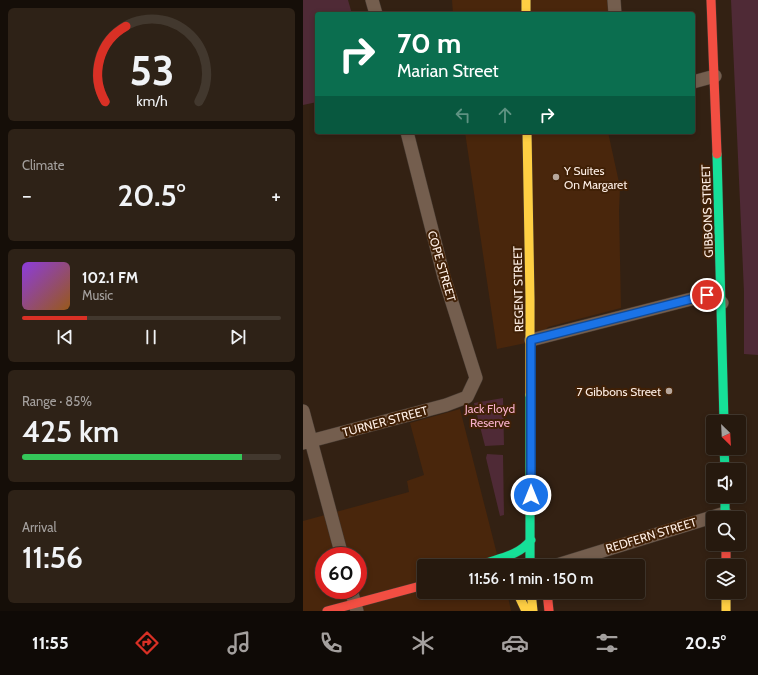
<!DOCTYPE html>
<html lang="en">
<head>
<meta charset="utf-8">
<style>
	:root { --surface:#26190e; --page:#2e2217; --text:#f1f3f6; --muted:#a4a09e; --line:#42382e; --accent:#d93025 }
	body { margin:0; font-family:Cabin,sans-serif; background:var(--page); color:var(--text); height:100vh; display:flex; flex-direction:column; font-size:15px; white-space:nowrap }
	* { box-sizing:border-box; margin:0 }
	p { font-size:13px; color:var(--muted) }
	.icon { flex:none; width:22px; height:22px; fill:none; stroke:currentColor; stroke-width:2; stroke-linecap:round; stroke-linejoin:round }
	.map { position:relative; flex:1; overflow:hidden }
	.drawer { display:flex; flex-direction:column; gap:8px; padding:8px; background:#150e08; width:303px }
	.drawer>* { flex:none }
	.hud { position:absolute; left:12px; top:12px; width:380px; height:122px; border-radius:4px; box-shadow:0 2px 6px #0003,0 0 0 1px var(--line); background:#0b6e4f; color:#fff; overflow:hidden }
	.needle { width:26px; rotate:156deg }
	.controls { position:absolute; left:403px; top:415px; display:grid; gap:8px }
	.controls a { display:grid; place-items:center; width:40px; height:40px; border-radius:4px; background:var(--surface); box-shadow:0 2px 6px #0003,0 0 0 1px var(--line); font-size:20px }
	.speed { position:absolute; left:12px; top:547px; display:flex; gap:8px; font-size:20px; font-weight:700; text-align:center }
	.speed>* { display:grid; place-content:center; width:52px; height:52px; border-radius:50%; background:var(--surface); box-shadow:0 2px 6px #0003,0 0 0 1px var(--line); line-height:1 }
	.speed .limit { border:6px solid #d22; background:#fff; color:#111 }
	.pin { position:absolute; display:grid; place-items:center; width:34px; height:34px; color:#fff; margin:-17px; border:2px solid #fff; border-radius:50%; box-shadow:0 1px 4px #0007 }
	.me { position:absolute; width:44px; margin:-22px; rotate:0deg; stroke-linejoin:round; filter:drop-shadow(0 0 3px #0008) }
	.turn { display:flex; align-items:center; gap:14px; height:84px; padding:0 16px; font-size:18px }
	.turn .icon { width:52px; height:52px; stroke-width:2.5 }
	.turn b { display:block; font-size:28px; line-height:34px }
	.lanes { display:flex; align-items:center; height:38px; padding:0 16px; background:#0003; justify-content:center; gap:20px; direction:ltr }
	.lanes .off { opacity:.35 }
	.big { font-size:30px; font-weight:600; line-height:1.1 }
	.drawer .tile { flex:1; display:flex; flex-direction:column; justify-content:center; gap:6px; min-width:0; padding:0 14px; border-radius:6px; background:var(--page) }
	.drawer .dial { align-items:center; gap:0 }
	.dial svg { height:104px; overflow:visible; fill:none; stroke:var(--line); stroke-width:7; stroke-linecap:round; text-anchor:middle }
	.dial text { fill:var(--text); stroke:none }
	.song { display:flex; align-items:center; gap:12px }
	.cover { width:48px; height:48px; border-radius:6px; background:linear-gradient(135deg,hsl(270 70% 55%),hsl(30 70% 35%)) }
	.played { height:4px; border-radius:2px; background:linear-gradient(90deg,var(--accent) 25%,var(--line) 25%) }
	.keys { display:flex; justify-content:space-around; direction:ltr }
	.heat { display:flex; justify-content:space-between; align-items:center; font-size:22px; direction:ltr }
	.charge { height:6px; border-radius:3px; background:linear-gradient(90deg,#34c759 85%,var(--line) 0) }
	.trip { position:absolute; left:114px; top:559px; width:228px; height:40px; border-radius:4px; background:var(--surface); box-shadow:0 2px 6px #0003,0 0 0 1px var(--line); font-weight:600; line-height:40px; text-align:center }
	.menu { display:flex; height:64px; justify-content:space-around; align-items:center; background:#0f0a06; color:var(--muted) }
	.menu .icon { width:28px; height:28px }
	.menu .active { color:var(--accent) }
	.menu b { font-size:18px; color:var(--text) }
	main { display:flex; flex:1; min-height:0 }
	.map>svg:first-child { display:block }
	.built { fill:#49260c; fill-rule:evenodd }
	.green { fill:#4f2a36 }
	.lines { fill:none; stroke-linecap:round; stroke-linejoin:round }
	.street-casing { stroke:#463a31; stroke-width:14 }
	.fast-casing { stroke:#463a31; stroke-width:10 }
	.slow-casing { stroke:#463a31; stroke-width:10 }
	.jam-casing { stroke:#463a31; stroke-width:10 }
	.street { stroke:#745e4e; stroke-width:13 }
	.fast { stroke:#16e098; stroke-width:9 }
	.slow { stroke:#ffcf43; stroke-width:9 }
	.jam { stroke:#f24e42; stroke-width:9 }
	.route-casing { stroke:#114b97; stroke-width:10 }
	.route { stroke:#1a73e8; stroke-width:7 }
	.poi-dot { fill:#b7a79c; stroke:#402006; stroke-width:1.5 }
	.labels { text-anchor:middle; dominant-baseline:central; stroke-width:4; stroke-linejoin:round; paint-order:stroke }
	.poi-label { font-size:12px; fill:#feefe6; stroke:#402006; text-anchor:start }
	.street-label { font-size:12px; fill:#feefe6; stroke:#402006 }
	.park-label { font-size:12px; fill:#f6afca; stroke:#402006 }
</style>
</head>
<body>
<main>
<section class="drawer">
<div class="tile dial"><svg viewBox="0 0 100 80">
<path d="M14 69A42 42 0 1 1 86 69"/>
<path d="M14 69A42 42 0 0 1 30 11" stroke="#d93025"/>
<text x="50" y="56" font-size="32" font-weight="700">53</text>
<text x="50" y="72" font-size="11">km/h</text>
</svg></div>
<div class="tile"><p>Climate</p>
<div class="heat"><a>−</a><b class="big">20.5°</b><a>+</a></div>
</div>
<div class="tile">
<div class="song"><i class="cover"></i><div><b>102.1 FM</b><p>Music</p></div></div>
<div class="played"></div>
<div class="keys"><svg class="icon" aria-label="previous" viewBox="0 0 24 24"><path d="M18 5L8 12l10 7zM5 5v14"/></svg><svg class="icon" aria-label="pause" viewBox="0 0 24 24"><path d="M8 5v14M16 5v14"/></svg><svg class="icon" aria-label="next" viewBox="0 0 24 24"><path d="M6 5l10 7-10 7zM19 5v14"/></svg></div>
</div>
<div class="tile"><p>Range · 85%</p><b class="big">425 km</b><div class="charge"></div></div>
<div class="tile"><p>Arrival</p><b class="big">11:56</b></div>
</section>
<div class="map">
<svg width="455" height="611" viewBox="0 0 455 611">
	<rect width="100%" height="100%" fill="#332113"/>
	<path class="built" d="M 149,0 L 308,0 L 308,14 L 150,14 Z
		M 162,132 L 305,132 L 317,187 L 316,211 L 318,308 L 245,327 L 232,341 L 194,349 Z
		M 157,409 L 197,566 L 121,566 L 121,592 L 204,592 L 208,611 L 0,611 L 0,521 L 106,492 L 104,481 L 121,475 L 107,423 ZM 21,556 L 55,556 L 55,590 L 21,590 Z"/>
	<path class="green" d="M 0,0 L 45,0 L 49,14 L 14,14 L 14,102 L 0,105 Z
		M 428,0 L 455,0 L 455,355 L 441,354 L 441,292 Z
		M 200,398 L 201,445 L 182,446 L 171,403 Z
		M 184,454 L 200,455 L 201,515 L 197,516 L 183,458 Z"/>
	<g class="lines">
		<defs>
			<path id="street" d="M 69,0 L 73,14
				M 311,0 L 312,14
				M 390,82 L 412,76
				M 228,340 L 404,295 L 413,297 L 419,303
				M 0,411 L 39,556
				M 0,443 L 143,405 L 164,397 L 173,378 L 141,277 L 104,132
				M 251,566 L 422,513
				M 48,590 L 54,611"/>
			<path id="fast" d="M 414,154 L 421,422
				M 227,395 L 227,566
				M 421,448 L 422,470
				M 422,496 L 422,518
				M 175,566 C 194,558 215,557 228,540"/>
			<path id="slow" d="M 223,0 L 223,14
				M 224,132 L 227,299 L 227,395
				M 214,592 L 223,611
				M 228,592 L 230,611
				M 423,592 L 423,611"/>
			<path id="jam" d="M 408,0 L 414,154
				M 423,544 L 423,566
				M 244,592 L 246,611
				M 24,611 L 121,585"/>
		</defs>
		<use href="#street" class="street-casing"/>
		<use href="#fast" class="fast-casing"/>
		<use href="#slow" class="slow-casing"/>
		<use href="#jam" class="jam-casing"/>
		<use href="#street" class="street"/>
		<use href="#fast" class="fast"/>
		<use href="#slow" class="slow"/>
		<use href="#jam" class="jam"/>
	</g>
	<g class="lines">
		<defs>
			<path id="route" d="M 228,495 L 228,340 L 404,295"/>
		</defs>
		<use href="#route" class="route-casing"/>
		<use href="#route" class="route"/>
	</g>
	<g class="poi-dot">
		<circle cx="253" cy="177" r="4"/>
		<circle cx="366" cy="391" r="4"/>
	</g>
	<g class="labels">
		<g class="poi-label">
			<text x="261" y="170">Y Suites<tspan x="261" dy="14">On Margaret</tspan></text>
			<text x="358" y="391" text-anchor="end">7 Gibbons Street</text>
		</g>
		<g class="street-label">
			<text transform="translate(404 211) rotate(-92)">GIBBONS STREET</text>
			<text transform="translate(139 266) rotate(74)">COPE STREET</text>
			<text transform="translate(215 289) rotate(-91)">REGENT STREET</text>
			<text transform="translate(82 421) rotate(-15)">TURNER STREET</text>
			<text transform="translate(348 535) rotate(-17)">REDFERN STREET</text>
		</g>
		<g class="park-label">
			<text x="187" y="408">Jack Floyd<tspan x="187" dy="14">Reserve</tspan></text>
		</g>
	</g>
</svg>
<div class="controls">
<a><svg class="needle" viewBox="-14 -14 28 28"><path d="M0-13l5 13h-10z" fill="#e53935"/><path d="M0 13l5-13h-10z" fill="#a4a09e"/></svg></a>
<a><svg class="icon" aria-label="sound" viewBox="0 0 24 24"><path d="M4 9h4l5-4v14l-5-4H4zM17 9q2 3 0 6"/></svg></a>
<a><svg class="icon" aria-label="search" viewBox="0 0 24 24"><circle cx="10" cy="10" r="6"/><path d="M15 15l6 6"/></svg></a>
<a><svg class="icon" aria-label="layers" viewBox="0 0 24 24"><path d="M12 4l9 5-9 5-9-5zM3 14l9 5 9-5"/></svg></a>
</div>
<div class="speed"><div class="limit">60</div></div>
<div class="pin" style="left:404px;top:295px;background:#d93025"><svg class="icon" aria-label="arrive" viewBox="0 0 24 24"><path d="M6 21V4h12l-3 4 3 4H6"/></svg></div>
<svg class="me" style="left:228px;top:495px" viewBox="-20 -20 40 40"><circle r="17" fill="#1a73e8" stroke="#fff" stroke-width="3"/><path d="M0-11L8 9 0 5-8 9z" fill="#fff"/></svg>
<div class="trip">11:56 · 1 min · 150 m</div>
<div class="hud">
<div class="turn"><svg class="icon" aria-label="right" viewBox="0 0 24 24"><path d="M7 20v-9h11M14 6l5 5-5 5"/></svg><div><b>70 m</b>Marian Street</div></div>
<div class="lanes"><svg class="icon off" aria-label="left" viewBox="0 0 24 24"><path d="M17 20v-9H6M10 6l-5 5 5 5"/></svg><svg class="icon off" aria-label="ahead" viewBox="0 0 24 24"><path d="M12 20V5M6 11l6-6 6 6"/></svg><svg class="icon" aria-label="right" viewBox="0 0 24 24"><path d="M7 20v-9h11M14 6l5 5-5 5"/></svg></div>
</div>
</div>
</main>
<nav class="menu">
<b>11:55</b>
<svg class="icon active" aria-label="directions" viewBox="0 0 24 24"><path d="M12 3l9 9-9 9-9-9zM9 14v-3h6M13 9l2 2-2 2"/></svg>
<svg class="icon" aria-label="music" viewBox="0 0 24 24"><path d="M9 18V5l10-2v13"/><circle cx="6" cy="18" r="3"/><circle cx="16" cy="16" r="3"/></svg>
<svg class="icon" aria-label="phone" viewBox="0 0 24 24"><path d="M5 4h4l2 5-3 2q2 4 5 5l2-3 5 2v4C11 20 4 13 5 4z"/></svg>
<svg class="icon" aria-label="climate" viewBox="0 0 24 24"><path d="M12 3v18M4 7l16 10M4 17L20 7"/></svg>
<svg class="icon" aria-label="car" viewBox="0 0 24 24"><path d="M5 17H2v-5l4-1 3-4h7l3 4 3 1v5h-3M9 17h6M6 11h13"/><circle cx="7" cy="17" r="2"/><circle cx="17" cy="17" r="2"/></svg>
<svg class="icon" aria-label="filters" viewBox="0 0 24 24"><path d="M4 7h16M4 17h16"/><circle cx="9" cy="7" r="2"/><circle cx="15" cy="17" r="2"/></svg>
<b>20.5°</b>
</nav>
</body>
</html>
